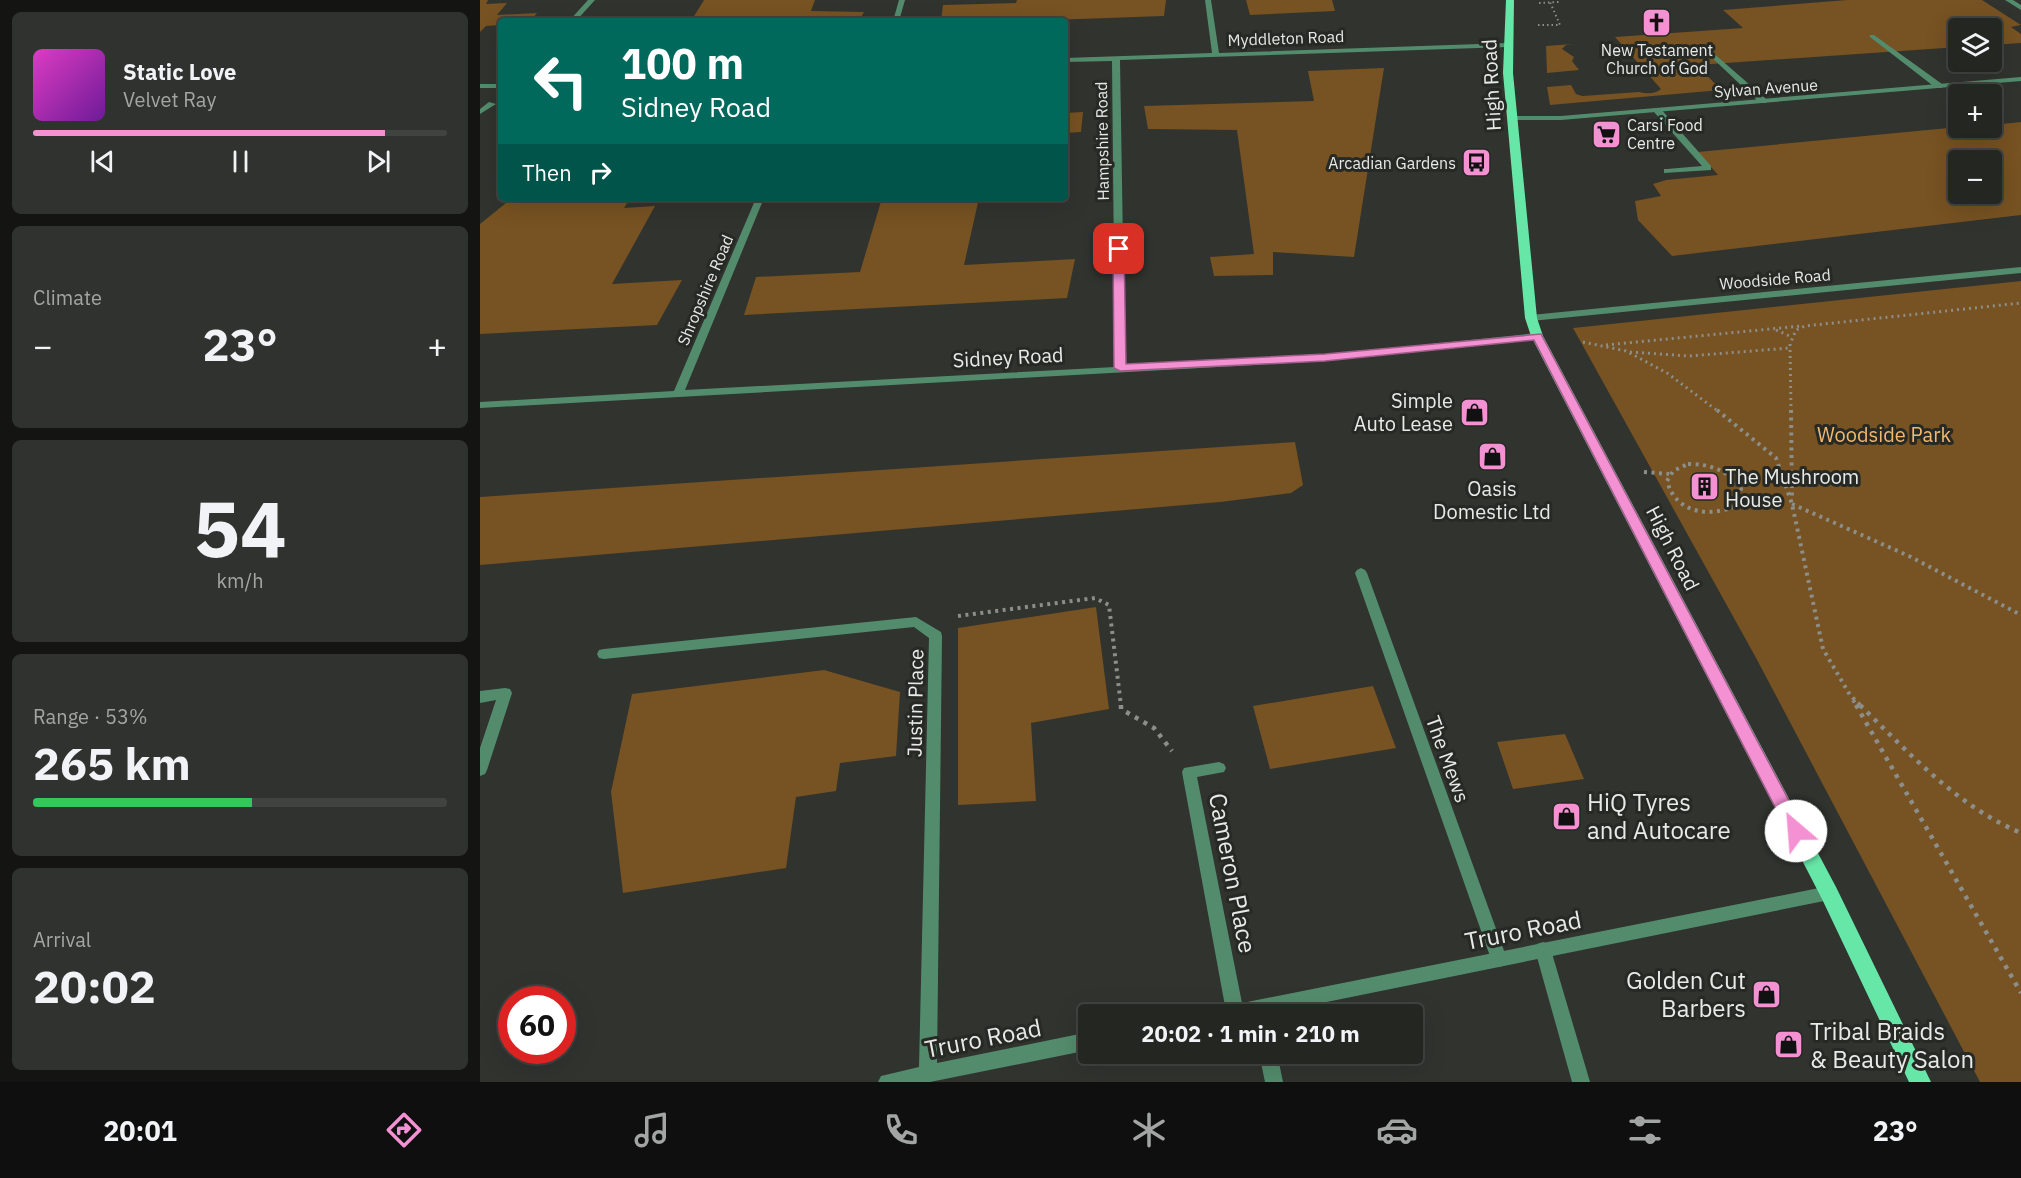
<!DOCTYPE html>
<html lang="en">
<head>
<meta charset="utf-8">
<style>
	:root { --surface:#242622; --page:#30322f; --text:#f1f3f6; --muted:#a3a5a5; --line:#414340; --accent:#f491d3 }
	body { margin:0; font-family:"IBM Plex Sans",sans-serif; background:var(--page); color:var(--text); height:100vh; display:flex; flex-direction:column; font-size:22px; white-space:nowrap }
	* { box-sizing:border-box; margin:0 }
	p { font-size:20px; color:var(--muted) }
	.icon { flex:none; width:33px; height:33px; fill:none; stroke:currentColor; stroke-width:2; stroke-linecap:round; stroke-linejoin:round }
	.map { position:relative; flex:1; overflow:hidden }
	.panel { display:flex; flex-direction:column; gap:12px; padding:12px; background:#141513; width:480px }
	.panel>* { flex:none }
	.top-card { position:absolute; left:18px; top:18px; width:570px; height:183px; border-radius:6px; box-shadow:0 6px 24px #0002,0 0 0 2px var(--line); background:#00695c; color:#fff; overflow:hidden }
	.fabs { position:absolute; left:1468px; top:18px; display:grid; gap:12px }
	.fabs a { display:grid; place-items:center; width:54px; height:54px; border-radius:6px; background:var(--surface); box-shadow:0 6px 24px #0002,0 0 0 2px var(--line); font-size:30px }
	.speed { position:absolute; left:18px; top:986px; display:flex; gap:12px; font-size:30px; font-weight:700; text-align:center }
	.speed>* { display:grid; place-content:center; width:78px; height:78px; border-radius:50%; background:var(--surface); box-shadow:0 6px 24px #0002,0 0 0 2px var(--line); line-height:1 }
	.speed .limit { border:9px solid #d22; background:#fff; color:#111 }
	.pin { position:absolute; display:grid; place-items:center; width:51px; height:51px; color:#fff; margin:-26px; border-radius:12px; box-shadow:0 3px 9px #0006 }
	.me { position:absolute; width:66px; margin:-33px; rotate:333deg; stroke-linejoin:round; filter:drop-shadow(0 0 4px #0008) }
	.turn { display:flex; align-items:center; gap:21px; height:126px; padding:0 24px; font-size:27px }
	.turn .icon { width:78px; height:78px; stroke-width:2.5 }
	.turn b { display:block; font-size:42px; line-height:51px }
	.then { display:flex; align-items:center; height:57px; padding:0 24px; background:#0003; gap:12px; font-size:22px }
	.big { font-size:45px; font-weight:700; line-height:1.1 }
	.panel .widget { flex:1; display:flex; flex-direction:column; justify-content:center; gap:9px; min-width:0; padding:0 21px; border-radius:9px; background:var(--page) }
	.panel .dial { align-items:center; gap:0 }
	.dial b { font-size:78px; line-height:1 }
	.song { display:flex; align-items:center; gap:18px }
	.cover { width:72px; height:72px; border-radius:9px; background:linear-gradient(135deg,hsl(310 70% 55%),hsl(280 70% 35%)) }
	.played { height:6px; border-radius:3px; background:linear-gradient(90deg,var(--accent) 85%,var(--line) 85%) }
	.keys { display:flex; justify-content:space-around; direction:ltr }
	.heat { display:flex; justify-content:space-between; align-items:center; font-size:33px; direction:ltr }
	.charge { height:9px; border-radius:4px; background:linear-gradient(90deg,#34c759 53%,var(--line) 0) }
	.trip { position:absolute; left:598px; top:1004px; width:345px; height:60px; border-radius:6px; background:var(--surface); box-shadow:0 6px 24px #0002,0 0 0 2px var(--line); font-weight:700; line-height:60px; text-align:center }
	.menu { display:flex; height:96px; justify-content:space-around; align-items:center; background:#0e0f0e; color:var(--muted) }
	.menu .icon { width:42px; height:42px }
	.menu .selected { color:var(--accent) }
	.menu b { font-size:27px; color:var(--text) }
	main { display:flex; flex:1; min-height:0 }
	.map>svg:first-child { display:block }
	.green { fill:#775222; fill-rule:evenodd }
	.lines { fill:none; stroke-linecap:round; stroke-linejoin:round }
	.path-far3 { stroke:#8c8e8a; stroke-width:2; stroke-dasharray:1.5 3; stroke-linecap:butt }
	.path-far2 { stroke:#8c8e8a; stroke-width:3; stroke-dasharray:2 4; stroke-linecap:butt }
	.path-far1 { stroke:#8c8e8a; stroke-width:4; stroke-dasharray:3 4.5; stroke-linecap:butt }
	.path { stroke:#8c8e8a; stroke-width:4.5; stroke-dasharray:4 6; stroke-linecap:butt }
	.service { fill:#538c6d; fill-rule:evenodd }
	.minor { fill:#538c6d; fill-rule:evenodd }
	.primary { fill:#66e7a7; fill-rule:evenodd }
	.route { fill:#f491d3; stroke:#9f5e89; stroke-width:1.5 }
	.labels { text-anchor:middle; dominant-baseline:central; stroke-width:6; stroke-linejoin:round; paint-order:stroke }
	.far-street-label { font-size:16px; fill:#e9eae7; stroke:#262924 }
	.far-poi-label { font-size:16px; fill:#e9eae7; stroke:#262924 }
	.street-label { font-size:20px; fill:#e9eae7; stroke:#262924 }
	.poi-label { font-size:20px; fill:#e9eae7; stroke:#262924; text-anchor:end }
	.park-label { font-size:20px; fill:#f4b76e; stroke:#262924 }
	.near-poi-label { font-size:24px; fill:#e9eae7; stroke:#262924; text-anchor:start }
	.near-street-label { font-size:24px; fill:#e9eae7; stroke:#262924 }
</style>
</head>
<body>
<main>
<section class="panel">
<div class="widget">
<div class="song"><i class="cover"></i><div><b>Static Love</b><p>Velvet Ray</p></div></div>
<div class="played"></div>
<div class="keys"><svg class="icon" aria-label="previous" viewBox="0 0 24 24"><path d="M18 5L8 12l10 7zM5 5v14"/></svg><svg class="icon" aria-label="pause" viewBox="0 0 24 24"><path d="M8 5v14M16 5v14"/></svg><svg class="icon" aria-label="next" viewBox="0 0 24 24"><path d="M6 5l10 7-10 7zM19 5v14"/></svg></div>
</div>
<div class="widget"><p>Climate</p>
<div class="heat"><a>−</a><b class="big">23°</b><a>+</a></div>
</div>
<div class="widget dial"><b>54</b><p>km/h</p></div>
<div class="widget"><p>Range · 53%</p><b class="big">265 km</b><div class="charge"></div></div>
<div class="widget"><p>Arrival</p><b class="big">20:02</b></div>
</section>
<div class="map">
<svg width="1541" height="1082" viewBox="0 0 1541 1082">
	<rect width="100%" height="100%" fill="#30332e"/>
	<path class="green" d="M 0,0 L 8,0 L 6,4 L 27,3 L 17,15 L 57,13 L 50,21 L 21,21 L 21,25 L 6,26 L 0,32 Z
		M 224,0 L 335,0 L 331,11 L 384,12 L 379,21 L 211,21 Z
		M 537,0 L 686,0 L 684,16 L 543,21 L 461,21 L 463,5 L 536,3 Z
		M 766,0 L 852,0 L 855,11 L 770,15 Z
		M 1367,0 L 1502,0 L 1541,25 L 1531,27 L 1541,34 L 1541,43 L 1512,45 L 1512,28 L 1479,28 L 1479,47 L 1217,65 L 1241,90 L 1070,105 L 1067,87 L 1091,85 L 1096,94 L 1102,96 L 1159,92 C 1167,94 1175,94 1181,89 L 1135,37 L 1263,28 L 1243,10 Z
		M 1093,44 L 1086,45 L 1082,49 L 1094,57 L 1092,61 L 1099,70 L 1067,73 L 1066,46 Z
		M 904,68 L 874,257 L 793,252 L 793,275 L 734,276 L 730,257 L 774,254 L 757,130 L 668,129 L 664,106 L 834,101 L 828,71 Z
		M 603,112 L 601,132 L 585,133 L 585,113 Z
		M 1541,122 L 1541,215 L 1192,256 L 1158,220 L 1155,201 L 1181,196 L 1173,184 L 1186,180 L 1238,175 L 1218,152 L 1479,127 L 1512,128 L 1512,125 ZM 1479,160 L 1512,160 L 1512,194 L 1479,194 Z
		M 32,198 L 150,198 L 144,208 L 175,206 L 132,284 L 202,280 L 177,325 L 0,334 L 0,224 Z
		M 402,198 L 499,198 L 484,265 L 595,259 L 587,298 L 264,315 L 276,277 L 380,272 Z
		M 1541,281 L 1541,1082 L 1500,1082 L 1275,656 L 1093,328 Z
		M 815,442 L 823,485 L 811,493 L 740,502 L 0,565 L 0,497 Z
		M 616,607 L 629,709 L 551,723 L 556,801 L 478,805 L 478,628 Z
		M 344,670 L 420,692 L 416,756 L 360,763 L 356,791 L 316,797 L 306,868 L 143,893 L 131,792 L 152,694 Z
		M 893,686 L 916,748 L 790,769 L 773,706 Z
		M 1085,734 L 1104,779 L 1033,789 L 1017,742 Z"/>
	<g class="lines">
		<path class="path-far3" d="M 1059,3 L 1079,2
			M 1058,25 L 1080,25 L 1070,2"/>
		<path class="path-far2" d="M 1296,330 L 1312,337
			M 1103,342 L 1146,351 L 1187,373 L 1239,412
			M 1126,345 L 1321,326
			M 1150,352 L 1209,356 L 1310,348
			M 1311,412 L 1310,344 L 1316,330 L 1325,326 L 1541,303"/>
		<path class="path-far1" d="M 1237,410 L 1296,458 L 1312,504 L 1343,649 L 1370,695 L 1381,706
			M 1311,410 L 1312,500
			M 1208,464 C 1230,464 1248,470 1261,489 L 1260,504 C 1233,518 1196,515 1187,481 L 1193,471 Z
			M 1164,472 L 1189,474
			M 1312,504 L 1429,556 L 1541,615
			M 478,616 L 615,598 L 629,605 L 641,706
			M 1373,700 L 1377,706"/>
		<path class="path" d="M 641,705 L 641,709 L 674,728 L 692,751
			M 1376,705 L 1541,993
			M 1380,705 C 1429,753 1477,806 1541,833"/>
		<path class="service" d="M 1390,35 L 1394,35 L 1462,84 L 1462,88 L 1456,88 L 1390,37 Z
			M 1227,51 L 1231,51 L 1286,99 L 1286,103 L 1280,103 L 1227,53 Z
			M 1174,108 L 1180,108 L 1231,166 L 1231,170 L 1184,173 L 1184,169 L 1187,169 L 1222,166 L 1174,112 Z
			M 881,568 L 885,570 L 887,573 L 1027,959 L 1025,965 L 1019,967 L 1013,965 L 1011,959 L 875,573 L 877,570 Z
			M 1063,942 L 1069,944 L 1071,950 L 1110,1082 L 1092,1082 L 1055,950 L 1057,944 Z
			M 779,1053 L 797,1053 L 803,1082 L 785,1082 Z"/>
		<path class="minor" d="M 108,0 L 115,0 L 96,21 L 89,21 Z
			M 419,0 L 425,0 L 419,21 L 413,21 Z
			M 725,0 L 731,0 L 739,53 L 1028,43 L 1031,45 L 1028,47 L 640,60 L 645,366 L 845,355 L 1057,333 L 1062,336 L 1061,338 L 845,361 L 0,408 L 0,402 L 194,391 L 276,198 L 284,198 L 205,390 L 635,367 L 632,61 L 585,62 L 585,58 L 732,53 Z
			M 1525,0 L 1533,0 L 1541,5 L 1541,10 Z
			M 1541,77 L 1541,81 L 1081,120 L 1033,120 L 1029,118 L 1033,116 L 1081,116 Z
			M 0,84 L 21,84 L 21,88 L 0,88 Z
			M 9,102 L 16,104 L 0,114 L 0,109 Z
			M 1541,267 L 1541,273 L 1051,321 L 1046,318 L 1051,315 Z
			M 436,617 L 461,632 L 462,636 L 457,1063 L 609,1032 L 609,1050 L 450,1082 L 398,1082 L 401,1076 L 439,1067 L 449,638 L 434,627 L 124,659 L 119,658 L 117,654 L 119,650 L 124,649 Z
			M 25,688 L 30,689 L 32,693 L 7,770 L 5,774 L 0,776 L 0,748 L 16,700 L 0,703 L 0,691 Z
			M 739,762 L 744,764 L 746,768 L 744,772 L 717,777 L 762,1003 L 1349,886 L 1354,888 L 1357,893 L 1354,898 L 1349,900 L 787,1014 L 738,1014 L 740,1008 L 745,1006 L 702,772 L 704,768 Z"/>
		<path class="primary" d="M 1026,0 L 1034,0 L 1033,73 L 1057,318 L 1063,336 L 1356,887 L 1451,1082 L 1429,1082 L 1342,899 L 1051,336 L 1045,318 L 1023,73 Z"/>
	</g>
	<path class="route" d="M 639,246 L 644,249 L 646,364 L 845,354 L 1061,334 L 1322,825 L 1325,831 L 1322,836 L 1316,838 L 1310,836 L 1054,340 L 845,361 L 640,371 L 634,368 L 633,249 Z"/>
	<defs>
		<symbol id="church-square" viewBox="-11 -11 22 22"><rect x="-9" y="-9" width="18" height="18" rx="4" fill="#f491d3" stroke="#262924"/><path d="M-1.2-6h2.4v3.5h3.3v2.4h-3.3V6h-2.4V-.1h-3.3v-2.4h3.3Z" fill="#111"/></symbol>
		<symbol id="supermarket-square" viewBox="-11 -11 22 22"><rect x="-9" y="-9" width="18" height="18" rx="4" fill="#f491d3" stroke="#262924"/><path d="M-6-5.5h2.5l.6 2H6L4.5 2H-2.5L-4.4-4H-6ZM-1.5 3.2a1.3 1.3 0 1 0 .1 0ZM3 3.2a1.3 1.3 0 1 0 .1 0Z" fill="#111"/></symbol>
		<symbol id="bus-square" viewBox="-11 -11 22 22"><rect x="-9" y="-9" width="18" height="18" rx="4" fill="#f491d3" stroke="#262924"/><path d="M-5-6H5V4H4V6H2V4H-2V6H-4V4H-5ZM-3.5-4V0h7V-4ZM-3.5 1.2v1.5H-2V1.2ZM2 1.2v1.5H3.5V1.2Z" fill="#111"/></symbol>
		<symbol id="shop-square" viewBox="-11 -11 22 22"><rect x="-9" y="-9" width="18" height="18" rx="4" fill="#f491d3" stroke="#262924"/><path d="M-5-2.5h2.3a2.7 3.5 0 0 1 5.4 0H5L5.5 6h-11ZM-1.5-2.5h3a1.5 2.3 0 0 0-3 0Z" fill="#111"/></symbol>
		<symbol id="building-square" viewBox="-11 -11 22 22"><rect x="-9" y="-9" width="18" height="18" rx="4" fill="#f491d3" stroke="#262924"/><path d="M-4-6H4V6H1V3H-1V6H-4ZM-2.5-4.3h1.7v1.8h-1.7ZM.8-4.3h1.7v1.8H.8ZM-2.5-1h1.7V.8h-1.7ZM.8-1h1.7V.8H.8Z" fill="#111"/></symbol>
	</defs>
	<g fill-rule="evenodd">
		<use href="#church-square" x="1160" y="6" width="33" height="33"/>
		<use href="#supermarket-square" x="1110" y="118" width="33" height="33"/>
		<use href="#bus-square" x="980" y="146" width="33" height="33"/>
		<use href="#shop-square" x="978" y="396" width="33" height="33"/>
		<use href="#shop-square" x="996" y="440" width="33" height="33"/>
		<use href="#building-square" x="1208" y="470" width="33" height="33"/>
		<use href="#shop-square" x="1070" y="800" width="33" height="33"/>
		<use href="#shop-square" x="1270" y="978" width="33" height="33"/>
		<use href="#shop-square" x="1292" y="1028" width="33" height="33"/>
	</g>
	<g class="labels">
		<g class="far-street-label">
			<text transform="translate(806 38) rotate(-2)">Myddleton Road</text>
			<text transform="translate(1286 88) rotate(-4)">Sylvan Avenue</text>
			<text transform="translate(622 141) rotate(-91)">Hampshire Road</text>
			<text transform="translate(1295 279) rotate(-5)">Woodside Road</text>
			<text transform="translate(225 290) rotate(-67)">Shropshire Road</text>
		</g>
		<g class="far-poi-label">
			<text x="1177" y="50">New Testament<tspan x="1177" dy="18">Church of God</tspan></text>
			<text x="1147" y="125" text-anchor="start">Carsi Food<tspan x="1147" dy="18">Centre</tspan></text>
			<text x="976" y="163" text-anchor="end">Arcadian Gardens</text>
		</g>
		<g class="street-label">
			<text transform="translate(1011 85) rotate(-93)">High Road</text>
			<text transform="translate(528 357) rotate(-3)">Sidney Road</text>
			<text transform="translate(1193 548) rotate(63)">High Road</text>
			<text transform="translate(435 703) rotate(-89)">Justin Place</text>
			<text transform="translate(968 759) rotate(70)">The Mews</text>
		</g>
		<g class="poi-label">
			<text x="973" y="400">Simple<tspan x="973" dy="23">Auto Lease</tspan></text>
			<text x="1245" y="476" text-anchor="start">The Mushroom<tspan x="1245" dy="23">House</tspan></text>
			<text x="1012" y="488" text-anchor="middle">Oasis<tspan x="1012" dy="23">Domestic Ltd</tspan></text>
		</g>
		<g class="park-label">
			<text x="1404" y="434">Woodside Park</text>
		</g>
		<g class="near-poi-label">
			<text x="1107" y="802">HiQ Tyres<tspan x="1107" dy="28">and Autocare</tspan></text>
			<text x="1266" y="980" text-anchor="end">Golden Cut<tspan x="1266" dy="28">Barbers</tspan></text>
			<text x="1330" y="1031">Tribal Braids<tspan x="1330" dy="28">&amp; Beauty Salon</tspan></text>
		</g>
		<g class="near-street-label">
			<text transform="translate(753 873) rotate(79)">Cameron Place</text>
			<text transform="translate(1043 930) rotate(-11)">Truro Road</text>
			<text transform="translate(503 1038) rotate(-11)">Truro Road</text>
		</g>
	</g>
</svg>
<div class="fabs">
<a><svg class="icon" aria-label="layers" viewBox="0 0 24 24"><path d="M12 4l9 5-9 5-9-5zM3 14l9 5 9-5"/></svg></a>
<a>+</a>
<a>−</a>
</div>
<div class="speed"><div class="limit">60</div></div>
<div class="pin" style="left:639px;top:249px;background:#d93025"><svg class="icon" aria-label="arrive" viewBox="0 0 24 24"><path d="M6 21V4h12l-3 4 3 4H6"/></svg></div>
<svg class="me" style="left:1316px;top:831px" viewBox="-20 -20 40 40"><circle r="19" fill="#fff"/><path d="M0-13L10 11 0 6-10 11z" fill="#f491d3"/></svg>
<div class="trip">20:02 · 1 min · 210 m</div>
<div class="top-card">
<div class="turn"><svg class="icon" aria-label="left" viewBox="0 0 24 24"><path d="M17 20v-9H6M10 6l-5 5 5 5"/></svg><div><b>100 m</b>Sidney Road</div></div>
<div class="then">Then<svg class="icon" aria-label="right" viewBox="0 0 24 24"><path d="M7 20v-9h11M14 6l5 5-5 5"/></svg></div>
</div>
</div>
</main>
<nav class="menu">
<b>20:01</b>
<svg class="icon selected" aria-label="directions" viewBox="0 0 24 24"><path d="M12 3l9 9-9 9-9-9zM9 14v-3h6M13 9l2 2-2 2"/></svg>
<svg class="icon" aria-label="music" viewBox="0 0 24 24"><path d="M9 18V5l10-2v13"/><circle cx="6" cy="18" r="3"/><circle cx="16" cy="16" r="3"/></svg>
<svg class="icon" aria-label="phone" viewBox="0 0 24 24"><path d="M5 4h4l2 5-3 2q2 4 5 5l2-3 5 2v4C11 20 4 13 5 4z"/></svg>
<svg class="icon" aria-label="climate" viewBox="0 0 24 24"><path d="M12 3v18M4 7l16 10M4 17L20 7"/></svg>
<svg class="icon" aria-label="car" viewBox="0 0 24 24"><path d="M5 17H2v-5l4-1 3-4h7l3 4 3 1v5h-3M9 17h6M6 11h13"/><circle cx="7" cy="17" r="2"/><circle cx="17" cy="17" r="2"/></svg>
<svg class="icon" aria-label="filters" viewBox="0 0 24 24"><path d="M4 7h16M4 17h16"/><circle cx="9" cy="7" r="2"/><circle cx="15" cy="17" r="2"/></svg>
<b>23°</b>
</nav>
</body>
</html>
